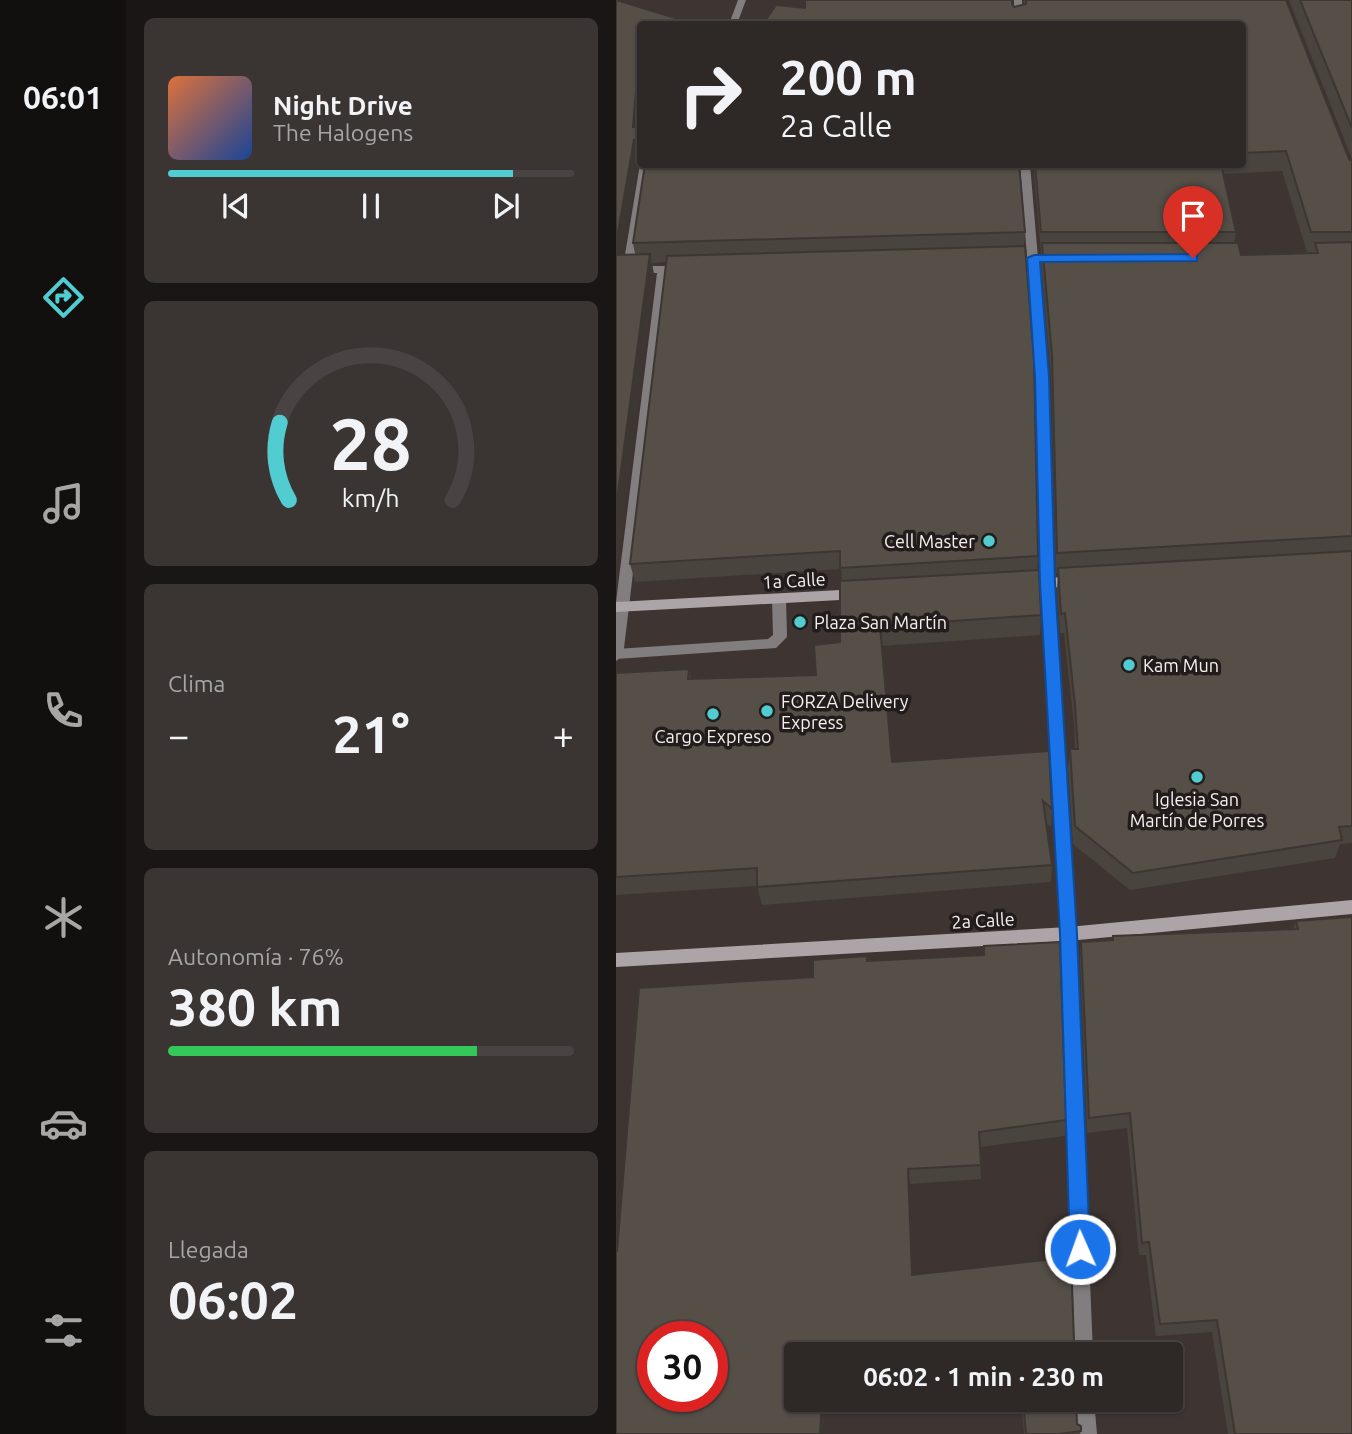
<!DOCTYPE html>
<html lang="es">
<head>
<meta charset="utf-8">
<style>
	:root { --surface:#2e2826; --page:#3a3432; --text:#f1f3f6; --muted:#a7a6a7; --line:#494443; --accent:#51ccd1 }
	body { margin:0; font-family:Ubuntu,sans-serif; background:var(--page); color:var(--text); height:100vh; display:flex; flex-direction:column; font-size:26px; white-space:nowrap }
	* { box-sizing:border-box; margin:0 }
	p { font-size:23px; color:var(--muted) }
	.icon { flex:none; width:38px; height:38px; fill:none; stroke:currentColor; stroke-width:2; stroke-linecap:round; stroke-linejoin:round }
	.map { position:relative; flex:1; overflow:hidden }
	.sheet { display:flex; flex-direction:column; gap:18px; padding:18px; background:#191615; width:490px }
	.sheet>* { flex:none }
	.hud { position:absolute; left:21px; top:21px; width:609px; height:147px; border-radius:7px; box-shadow:0 2px 5px #0004,0 0 0 2px var(--line); background:#2e2826; color:var(--text); overflow:hidden }
	.speed { position:absolute; left:21px; top:1321px; display:flex; gap:14px; font-size:35px; font-weight:700; text-align:center }
	.speed>* { display:grid; place-content:center; width:91px; height:91px; border-radius:50%; background:var(--surface); box-shadow:0 2px 5px #0004,0 0 0 2px var(--line); line-height:1 }
	.speed .limit { border:10px solid #d22; background:#fff; color:#111 }
	.pin { position:absolute; display:grid; place-items:center; width:60px; height:60px; color:#fff; margin:-72px -30px; border-radius:50% 50% 50% 0; rotate:-45deg; box-shadow:0 0 7px #0007 }
	.pin .icon { rotate:45deg }
	.me { position:absolute; width:77px; margin:-38px; rotate:358deg; stroke-linejoin:round; filter:drop-shadow(0 0 5px #0008) }
	.turn { display:flex; align-items:center; gap:24px; height:147px; padding:0 28px; font-size:32px }
	.turn .icon { width:91px; height:91px; stroke-width:2.5 }
	.turn b { display:block; font-size:49px; line-height:60px }
	.big { font-size:52px; font-weight:600; line-height:1.1 }
	.sheet .widget { flex:1; display:flex; flex-direction:column; justify-content:center; gap:10px; min-width:0; padding:0 24px; border-radius:10px; background:var(--page) }
	.sheet .dial { align-items:center; gap:0 }
	.dial svg { height:182px; overflow:visible; fill:none; stroke:var(--line); stroke-width:7; stroke-linecap:round; text-anchor:middle }
	.dial text { fill:var(--text); stroke:none }
	.song { display:flex; align-items:center; gap:21px }
	.cover { width:84px; height:84px; border-radius:10px; background:linear-gradient(135deg,hsl(20 70% 55%),hsl(220 70% 35%)) }
	.played { height:7px; border-radius:4px; background:linear-gradient(90deg,var(--accent) 85%,var(--line) 85%) }
	.keys { display:flex; justify-content:space-around; direction:ltr }
	.heat { display:flex; justify-content:space-between; align-items:center; font-size:38px; direction:ltr }
	.charge { height:10px; border-radius:5px; background:linear-gradient(90deg,#34c759 76%,var(--line) 0) }
	.trip { position:absolute; left:168px; top:1342px; width:399px; height:70px; border-radius:7px; background:var(--surface); box-shadow:0 2px 5px #0004,0 0 0 2px var(--line); font-weight:600; line-height:70px; text-align:center }
	main { display:flex; flex:1; min-height:0 }
	.dock { display:flex; flex-direction:column; width:126px; justify-content:space-around; align-items:center; background:#12100f; color:var(--muted) }
	.dock .icon { width:49px; height:49px }
	.dock .selected { color:var(--accent) }
	.dock b { font-size:32px; color:var(--text) }
	.map>svg:first-child { display:block }
	.lines { fill:none; stroke-linecap:round; stroke-linejoin:round }
	.service { fill:#827d7e; fill-rule:evenodd }
	.minor { fill:#827d7e; fill-rule:evenodd }
	.tertiary { fill:#827d7e; fill-rule:evenodd }
	.secondary { fill:#aca4a6; fill-rule:evenodd }
	.wall { fill:#49443e; fill-rule:evenodd }
	.shaded-wall { fill:#3c3732 }
	.building { fill:#554f48; stroke:#3c3732; stroke-width:2; fill-rule:evenodd }
	.route { fill:#1a73e8; stroke:#114b97; stroke-width:2 }
	.poi-dot { fill:#51ccd1; stroke:#221d1c; stroke-width:2.5 }
	.labels { text-anchor:middle; dominant-baseline:central; stroke-width:7; stroke-linejoin:round; paint-order:stroke }
	.poi-label { font-size:18px; fill:#f6f0ee; stroke:#221d1c; text-anchor:start }
	.street-label { font-size:18px; fill:#f6f0ee; stroke:#221d1c }
</style>
</head>
<body>
<main>
<nav class="dock">
<b>06:01</b>
<svg class="icon selected" aria-label="directions" viewBox="0 0 24 24"><path d="M12 3l9 9-9 9-9-9zM9 14v-3h6M13 9l2 2-2 2"/></svg>
<svg class="icon" aria-label="music" viewBox="0 0 24 24"><path d="M9 18V5l10-2v13"/><circle cx="6" cy="18" r="3"/><circle cx="16" cy="16" r="3"/></svg>
<svg class="icon" aria-label="phone" viewBox="0 0 24 24"><path d="M5 4h4l2 5-3 2q2 4 5 5l2-3 5 2v4C11 20 4 13 5 4z"/></svg>
<svg class="icon" aria-label="climate" viewBox="0 0 24 24"><path d="M12 3v18M4 7l16 10M4 17L20 7"/></svg>
<svg class="icon" aria-label="car" viewBox="0 0 24 24"><path d="M5 17H2v-5l4-1 3-4h7l3 4 3 1v5h-3M9 17h6M6 11h13"/><circle cx="7" cy="17" r="2"/><circle cx="17" cy="17" r="2"/></svg>
<svg class="icon" aria-label="filters" viewBox="0 0 24 24"><path d="M4 7h16M4 17h16"/><circle cx="9" cy="7" r="2"/><circle cx="15" cy="17" r="2"/></svg>
</nav>
<section class="sheet">
<div class="widget">
<div class="song"><i class="cover"></i><div><b>Night Drive</b><p>The Halogens</p></div></div>
<div class="played"></div>
<div class="keys"><svg class="icon" aria-label="previous" viewBox="0 0 24 24"><path d="M18 5L8 12l10 7zM5 5v14"/></svg><svg class="icon" aria-label="pause" viewBox="0 0 24 24"><path d="M8 5v14M16 5v14"/></svg><svg class="icon" aria-label="next" viewBox="0 0 24 24"><path d="M6 5l10 7-10 7zM19 5v14"/></svg></div>
</div>
<div class="widget dial"><svg viewBox="0 0 100 80">
<path d="M14 69A42 42 0 1 1 86 69"/>
<path d="M14 69A42 42 0 0 1 10 35" stroke="#51ccd1"/>
<text x="50" y="56" font-size="32" font-weight="700">28</text>
<text x="50" y="72" font-size="11">km/h</text>
</svg></div>
<div class="widget"><p>Clima</p>
<div class="heat"><a>−</a><b class="big">21°</b><a>+</a></div>
</div>
<div class="widget"><p>Autonomía · 76%</p><b class="big">380 km</b><div class="charge"></div></div>
<div class="widget"><p>Llegada</p><b class="big">06:02</b></div>
</section>
<div class="map">
<svg width="736" height="1434" viewBox="0 0 736 1434">
	<rect width="100%" height="100%" fill="#3e3532"/>
	<g class="lines">
		<path class="service" d="M 163,594 L 170,599 L 171,637 L 160,648 L 0,659 L 0,649 L 152,639 L 157,635 L 156,599 Z"/>
		<path class="minor" d="M 122,0 L 130,0 L 121,24 L 113,24 Z
			M 398,0 L 406,0 L 407,24 L 398,24 Z
			M 24,164 L 34,164 L 18,266 L 69,266 L 74,269 L 69,272 L 52,273 L 13,607 L 6,612 L 1,611 L 0,602 L 41,273 L 0,273 L 0,267 L 7,267 Z
			M 404,164 L 414,164 L 432,377 L 438,583 L 460,934 L 477,1354 L 459,1354 L 444,934 L 424,583 L 420,377 Z
			M 460,1400 L 478,1400 L 481,1434 L 461,1434 Z"/>
		<path class="tertiary" d="M 6,602 L 13,607 L 7,656 L 0,661 L 0,606 Z"/>
		<path class="secondary" d="M 459,576 L 466,581 L 459,586 L 406,590 L 399,585 L 406,580 Z
			M 242,589 L 249,594 L 242,599 L 0,612 L 0,602 Z
			M 736,900 L 736,914 L 452,941 L 0,967 L 0,953 L 452,927 Z"/>
	</g>
	<path class="wall" d="M 0,0 L 24,24 L 23,127 L 24,127 L 24,161 L 22,161 L 6,255 L 19,254 L 17,243 L 409,232 L 408,246 L 422,556 L 421,570 L 425,615 L 424,635 L 265,646 L 276,762 L 433,751 L 436,809 L 435,827 L 430,823 L 436,865 L 435,882 L 146,905 L 141,886 L 0,895 L 0,673 L 73,669 L 75,679 L 200,675 L 224,642 L 226,581 L 225,569 L 19,582 L 14,564 L 50,262 L 36,263 L 38,275 L 0,571 Z
		M 408,0 L 670,0 L 733,159 L 736,161 L 736,843 L 724,844 L 719,858 L 514,890 L 457,844 L 452,768 L 454,749 L 459,749 L 458,724 L 448,633 L 444,633 L 441,588 L 442,573 L 440,573 L 435,377 L 425,264 L 425,252 L 417,164 L 626,164 L 626,24 L 189,8 L 396,4 L 398,7 L 408,4 ZM 666,171 L 691,252 L 697,252 L 625,255 L 618,243 L 620,232 L 607,174 Z
		M 673,0 L 736,0 L 736,159 Z
		M 736,917 L 736,1434 L 612,1434 L 596,1332 L 540,1336 L 530,1255 L 523,1255 L 511,1128 L 471,1133 L 464,959 L 465,942 L 496,940 L 497,936 L 677,929 L 680,921 Z
		M 251,961 L 450,1120 L 449,1136 L 364,1147 L 365,1179 L 294,1184 L 297,1275 L 458,1342 L 464,1354 L 180,1354 L 1,1251 L 197,977 Z
		M 405,1400 L 460,1400 L 461,1424 L 465,1431 L 464,1434 L 408,1434 Z"/>
	<path class="shaded-wall" d="M 24,56 L 24,103 L 22,141 L 17,127 L 23,57 Z
		M 18,140 L 22,161 L 5,264 L 0,265 L 0,243 Z
		M 34,254 L 38,275 L 0,571 L 0,508 Z
		M 292,1169 L 294,1184 L 298,1288 L 296,1275 Z
		M 206,1400 L 210,1400 L 209,1434 L 204,1434 Z"/>
	<path class="building" d="M 0,0 L 69,21 L 64,24 L 24,24 L 24,56 L 23,57 L 17,127 L 24,127 L 24,141 L 18,140 L 0,243 Z
		M 189,0 L 396,0 L 396,4 L 398,7 L 410,4 L 410,0 L 670,0 L 733,159 L 736,161 L 736,232 L 695,232 L 670,151 L 626,153 L 626,24 L 147,24 L 160,5 L 189,8 Z
		M 684,0 L 736,0 L 736,128 Z
		M 29,164 L 403,164 L 409,232 L 17,243 Z
		M 419,164 L 605,164 L 620,232 L 425,232 Z
		M 736,242 L 736,536 L 441,553 L 436,356 L 426,243 L 622,243 L 625,255 L 702,253 L 699,243 Z
		M 409,246 L 418,359 L 422,556 L 224,568 L 224,551 L 14,564 L 51,256 Z
		M 34,254 L 0,508 L 0,255 Z
		M 736,551 L 736,826 L 723,827 L 726,840 L 517,873 L 459,826 L 454,749 L 462,749 L 459,705 L 449,613 L 445,614 L 442,568 Z
		M 423,570 L 425,615 L 264,626 L 276,762 L 433,751 L 436,809 L 427,801 L 436,865 L 141,887 L 141,868 L 0,877 L 0,673 L 73,669 L 72,679 L 200,675 L 198,645 L 224,642 L 224,581 Z
		M 736,917 L 736,1434 L 619,1434 L 601,1320 L 544,1324 L 533,1242 L 526,1243 L 514,1113 L 473,1118 L 465,942 L 497,940 L 497,936 L 682,929 L 680,921 Z
		M 444,942 L 450,1120 L 363,1132 L 365,1165 L 292,1169 L 296,1275 L 455,1257 L 458,1342 L 464,1345 L 464,1354 L 403,1354 L 403,1347 L 299,1353 L 299,1354 L 180,1354 L 180,1400 L 206,1400 L 204,1434 L 0,1434 L 0,1251 L 1,1251 L 23,988 L 197,977 L 197,960 L 251,956 L 251,961 L 368,955 L 368,946 ZM 37,1337 L 96,1337 L 96,1396 L 37,1396 Z
		M 407,1400 L 460,1400 L 461,1424 L 465,1426 L 465,1431 L 443,1434 L 410,1434 Z"/>
	<path class="route" d="M 577,254 L 581,255 L 581,261 L 424,262 L 433,377 L 439,583 L 461,934 L 474,1249 L 471,1256 L 464,1259 L 457,1256 L 454,1249 L 444,934 L 424,583 L 419,377 L 411,258 L 418,255 Z"/>
	<g class="poi-dot">
		<circle cx="373" cy="541" r="7"/>
		<circle cx="184" cy="622" r="7"/>
		<circle cx="513" cy="665" r="7"/>
		<circle cx="151" cy="711" r="7"/>
		<circle cx="97" cy="714" r="7"/>
		<circle cx="581" cy="777" r="7"/>
	</g>
	<g class="labels">
		<g class="poi-label">
			<text x="359" y="541" text-anchor="end">Cell Master</text>
			<text x="198" y="622">Plaza San Martín</text>
			<text x="527" y="665">Kam Mun</text>
			<text x="165" y="701">FORZA Delivery<tspan x="165" dy="21">Express</tspan></text>
			<text x="97" y="736" text-anchor="middle">Cargo Expreso</text>
			<text x="581" y="799" text-anchor="middle">Iglesia San<tspan x="581" dy="21">Martín de Porres</tspan></text>
		</g>
		<g class="street-label">
			<text transform="translate(178 580) rotate(-3)">1a Calle</text>
			<text transform="translate(367 920) rotate(-3)">2a Calle</text>
		</g>
	</g>
</svg>
<div class="speed"><div class="limit">30</div></div>
<div class="pin" style="left:577px;top:258px;background:#d93025"><svg class="icon" aria-label="arrive" viewBox="0 0 24 24"><path d="M6 21V4h12l-3 4 3 4H6"/></svg></div>
<svg class="me" style="left:464px;top:1249px" viewBox="-20 -20 40 40"><circle r="17" fill="#1a73e8" stroke="#fff" stroke-width="3"/><path d="M0-11L8 9 0 5-8 9z" fill="#fff"/></svg>
<div class="trip">06:02 · 1 min · 230 m</div>
<div class="hud">
<div class="turn"><svg class="icon" aria-label="right" viewBox="0 0 24 24"><path d="M7 20v-9h11M14 6l5 5-5 5"/></svg><div><b>200 m</b>2a Calle</div></div>
</div>
</div>
</main>
</body>
</html>
